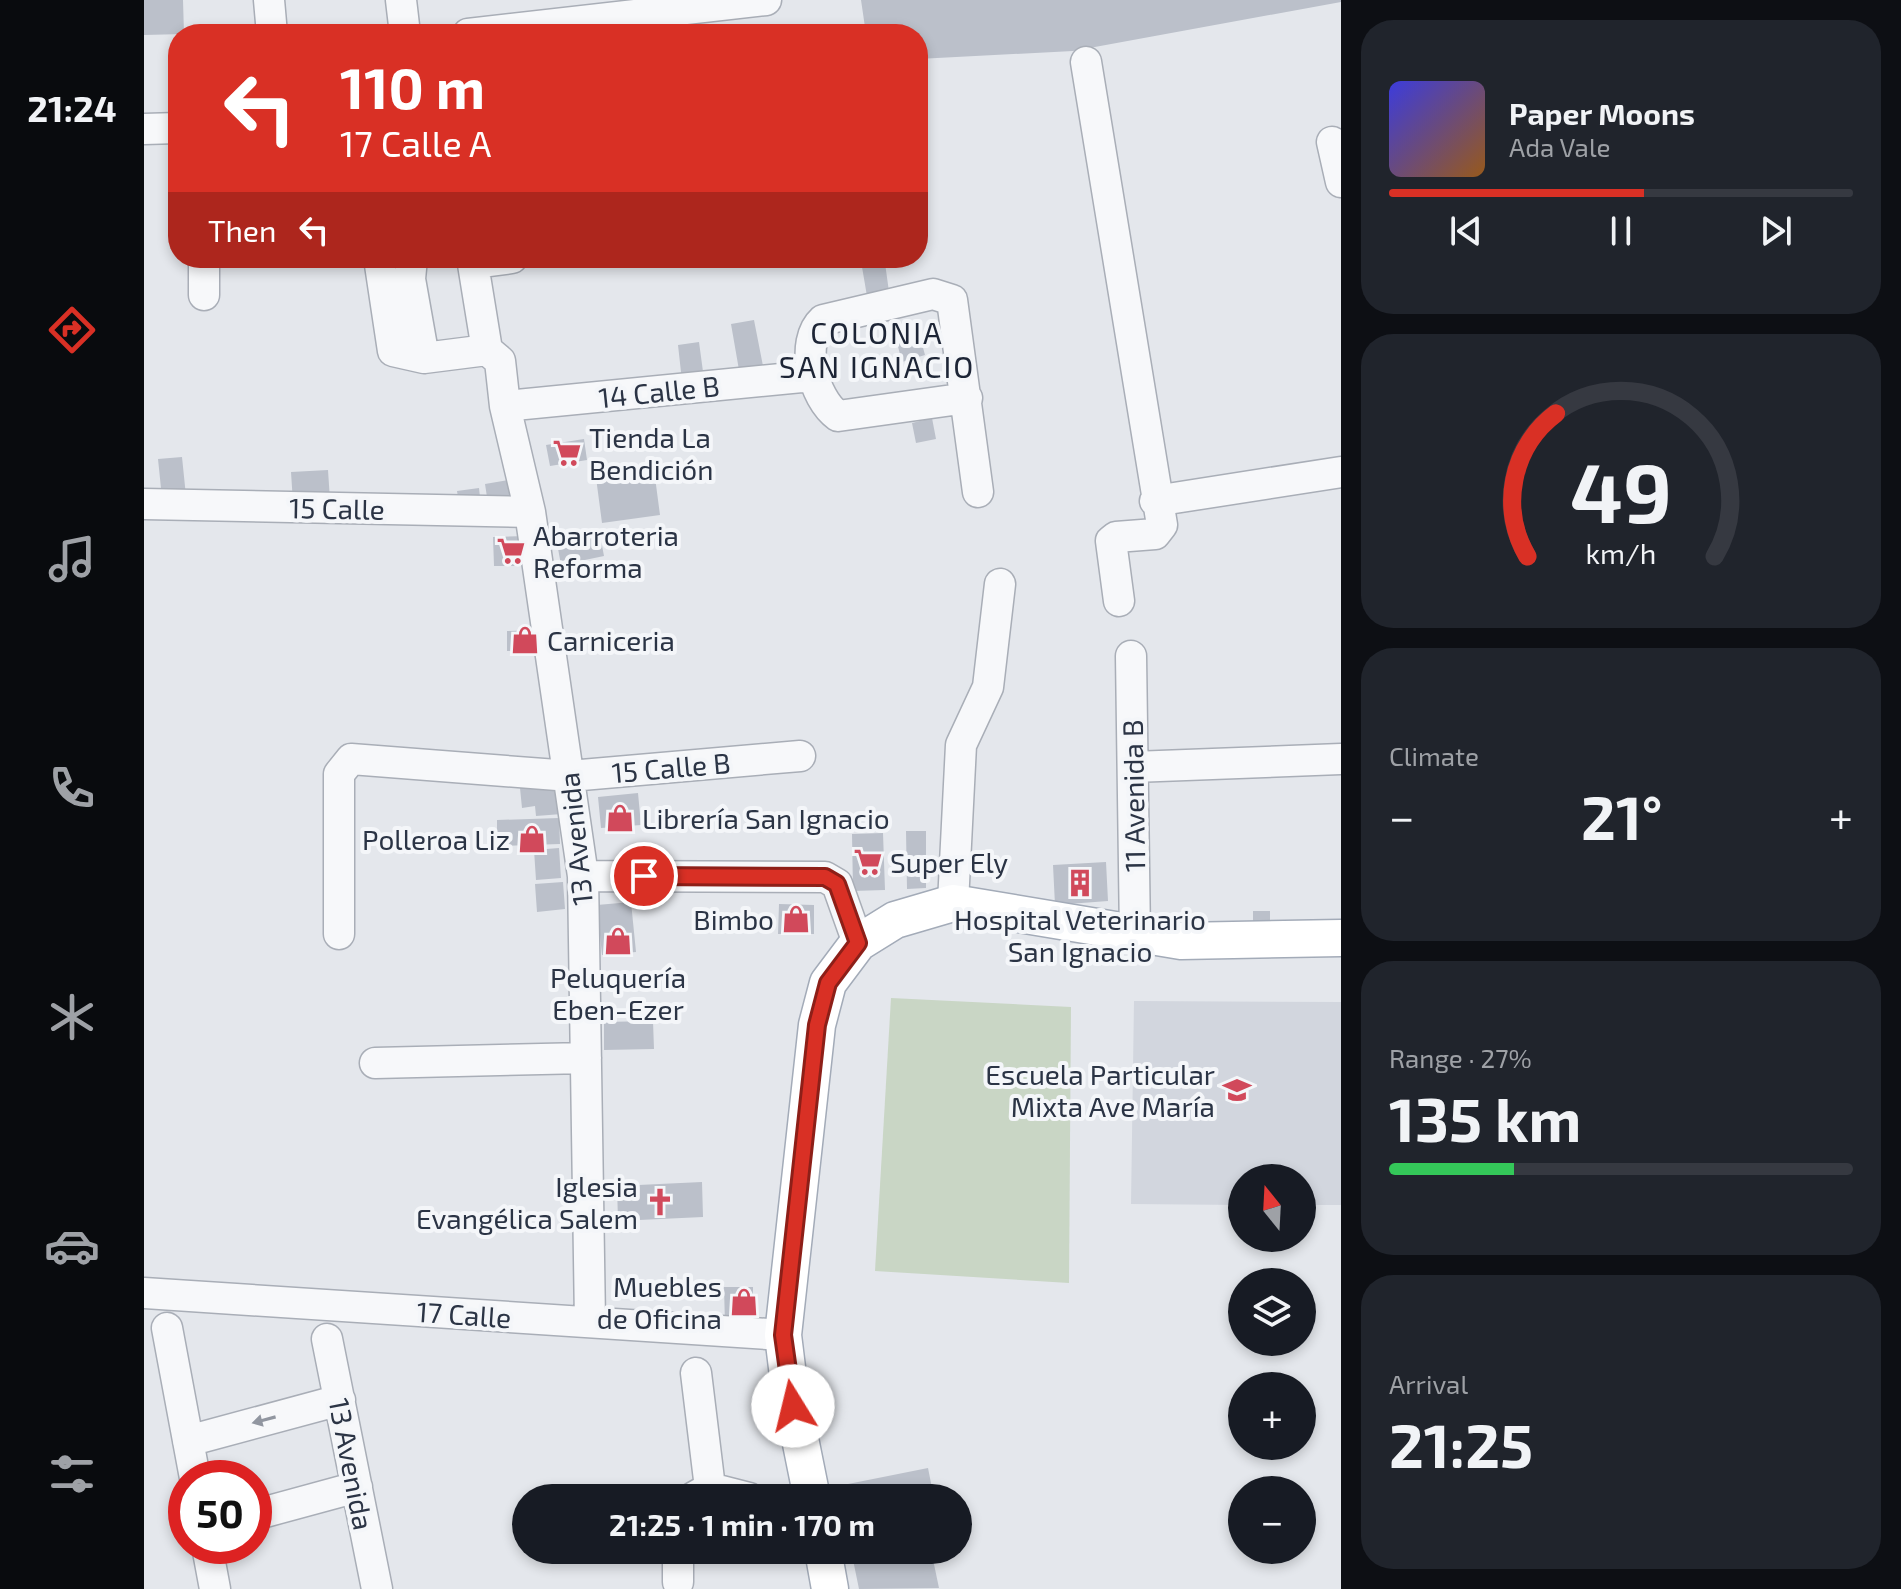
<!DOCTYPE html>
<html lang="en">
<head>
<meta charset="utf-8">
<style>
	:root { --surface:#171b24; --page:#20242c; --text:#f1f3f6; --muted:#9ea1a6; --line:#363941; --accent:#d93025 }
	body { margin:0; font-family:"Exo 2",sans-serif; background:var(--page); color:var(--text); height:100vh; display:flex; flex-direction:column; font-size:30px; white-space:nowrap }
	* { box-sizing:border-box; margin:0 }
	p { font-size:26px; color:var(--muted) }
	.icon { flex:none; width:44px; height:44px; fill:none; stroke:currentColor; stroke-width:2; stroke-linecap:round; stroke-linejoin:round }
	.map { position:relative; flex:1; overflow:hidden }
	.panel { display:flex; flex-direction:column; gap:20px; padding:20px; background:#0d0f14; width:560px }
	.panel>* { flex:none }
	.banner { position:absolute; left:24px; top:24px; width:760px; height:244px; border-radius:32px; box-shadow:0 4px 12px #0003; background:#d93025; color:#fff; overflow:hidden }
	.needle { width:52px; rotate:342deg }
	.controls { position:absolute; left:1084px; top:1164px; display:grid; gap:16px }
	.controls a { display:grid; place-items:center; width:88px; height:88px; border-radius:50%; background:var(--surface); box-shadow:0 4px 12px #0003; font-size:40px }
	.speed { position:absolute; left:24px; top:1460px; display:flex; gap:16px; font-size:40px; font-weight:700; text-align:center }
	.speed>* { display:grid; place-content:center; width:104px; height:104px; border-radius:50%; background:var(--surface); box-shadow:0 4px 12px #0003; line-height:1 }
	.speed .limit { border:12px solid #d22; background:#fff; color:#111 }
	.pin { position:absolute; display:grid; place-items:center; width:68px; height:68px; color:#fff; margin:-34px; border:4px solid #fff; border-radius:50%; box-shadow:0 2px 8px #0007 }
	.me { position:absolute; width:88px; margin:-44px; rotate:351deg; stroke-linejoin:round; filter:drop-shadow(0 0 6px #0008) }
	.turn { display:flex; align-items:center; gap:28px; height:168px; padding:0 40px; font-size:36px }
	.turn .icon { width:104px; height:104px; stroke-width:2.5 }
	.turn b { display:block; font-size:56px; line-height:68px }
	.then { display:flex; align-items:center; height:76px; padding:0 40px; background:#0003; gap:16px; font-size:30px }
	.big { font-size:60px; font-weight:700; line-height:1.1 }
	.panel .widget { flex:1; display:flex; flex-direction:column; justify-content:center; gap:12px; min-width:0; padding:0 28px; border-radius:32px; background:var(--page) }
	.panel .dial { align-items:center; gap:0 }
	.dial svg { height:208px; overflow:visible; fill:none; stroke:var(--line); stroke-width:7; stroke-linecap:round; text-anchor:middle }
	.dial text { fill:var(--text); stroke:none }
	.song { display:flex; align-items:center; gap:24px }
	.cover { width:96px; height:96px; border-radius:12px; background:linear-gradient(135deg,hsl(240 70% 55%),hsl(30 70% 35%)) }
	.played { height:8px; border-radius:4px; background:linear-gradient(90deg,var(--accent) 55%,var(--line) 55%) }
	.keys { display:flex; justify-content:space-around; direction:ltr }
	.heat { display:flex; justify-content:space-between; align-items:center; font-size:44px; direction:ltr }
	.charge { height:12px; border-radius:6px; background:linear-gradient(90deg,#34c759 27%,var(--line) 0) }
	.trip { position:absolute; left:368px; top:1484px; width:460px; height:80px; border-radius:40px; background:var(--surface); box-shadow:0 4px 12px #0003; font-weight:700; line-height:80px; text-align:center }
	main { display:flex; flex:1; min-height:0 }
	.tab-bar { display:flex; flex-direction:column; width:144px; justify-content:space-around; align-items:center; background:#090b0e; color:var(--muted) }
	.tab-bar .icon { width:56px; height:56px }
	.tab-bar .current { color:var(--accent) }
	.tab-bar b { font-size:36px; color:var(--text) }
	.map>svg:first-child { display:block }
	.built { fill:#d2d6de }
	.green { fill:#c9d6c5 }
	.building { fill:#bbc0ca }
	.lines { fill:none; stroke-linecap:round; stroke-linejoin:round }
	.minor-casing { stroke:#a9aeb7; stroke-width:33 }
	.major-casing { stroke:#a3abb8; stroke-width:39 }
	.minor { stroke:#f7f8fa; stroke-width:30 }
	.major { stroke:#fff; stroke-width:36 }
	.oneway { fill:#9196a0 }
	.route-casing { stroke:#8d1f18; stroke-width:20 }
	.route { stroke:#d93025; stroke-width:14 }
	.labels { text-anchor:middle; dominant-baseline:central; stroke-width:8; stroke-linejoin:round; paint-order:stroke }
	.street-label { font-size:28px; fill:#2b3445; stroke:#f4f6f9 }
	.poi-label { font-size:28px; fill:#2b3445; stroke:#f4f6f9; text-anchor:start }
	.neighbourhood-label { font-size:30px; letter-spacing:2px; fill:#1d2536; stroke:#f4f6f9 }
</style>
</head>
<body>
<main>
<nav class="tab-bar">
<b>21:24</b>
<svg class="icon current" aria-label="directions" viewBox="0 0 24 24"><path d="M12 3l9 9-9 9-9-9zM9 14v-3h6M13 9l2 2-2 2"/></svg>
<svg class="icon" aria-label="music" viewBox="0 0 24 24"><path d="M9 18V5l10-2v13"/><circle cx="6" cy="18" r="3"/><circle cx="16" cy="16" r="3"/></svg>
<svg class="icon" aria-label="phone" viewBox="0 0 24 24"><path d="M5 4h4l2 5-3 2q2 4 5 5l2-3 5 2v4C11 20 4 13 5 4z"/></svg>
<svg class="icon" aria-label="climate" viewBox="0 0 24 24"><path d="M12 3v18M4 7l16 10M4 17L20 7"/></svg>
<svg class="icon" aria-label="car" viewBox="0 0 24 24"><path d="M5 17H2v-5l4-1 3-4h7l3 4 3 1v5h-3M9 17h6M6 11h13"/><circle cx="7" cy="17" r="2"/><circle cx="17" cy="17" r="2"/></svg>
<svg class="icon" aria-label="filters" viewBox="0 0 24 24"><path d="M4 7h16M4 17h16"/><circle cx="9" cy="7" r="2"/><circle cx="15" cy="17" r="2"/></svg>
</nav>
<div class="map">
<svg width="1197" height="1589" viewBox="0 0 1197 1589">
	<rect width="100%" height="100%" fill="#e4e7ec"/>
	<path class="built" d="M 990,1001 L 1197,1002 L 1197,1205 L 1158,1205 L 1158,1178 L 1098,1178 L 1098,1205 L 987,1204 Z"/>
	<path class="green" d="M 747,998 L 927,1007 L 925,1283 L 731,1271 Z"/>
	<path class="building" d="M 0,0 L 39,0 L 40,34 L 0,35 Z
		M 717,0 L 1197,0 L 1197,2 L 929,51 L 774,59 L 774,34 L 722,34 Z
		M 741,263 L 746,299 L 724,302 L 718,267 Z
		M 610,320 L 619,366 L 595,370 L 587,324 Z
		M 774,329 L 781,355 L 758,362 L 751,335 Z
		M 555,342 L 560,379 L 538,381 L 534,345 Z
		M 788,418 L 792,439 L 772,443 L 768,423 Z
		M 440,439 L 443,460 L 406,466 L 402,445 Z
		M 38,457 L 42,496 L 18,498 L 14,459 Z
		M 509,462 L 516,515 L 458,523 L 451,470 Z
		M 184,470 L 186,500 L 149,503 L 147,472 Z
		M 370,479 L 373,498 L 345,510 L 341,484 Z
		M 335,488 L 337,507 L 316,509 L 313,491 Z
		M 456,535 L 460,556 L 417,565 L 413,543 Z
		M 384,536 L 386,566 L 350,566 L 349,537 Z
		M 398,630 L 399,650 L 363,651 L 363,631 Z
		M 415,783 L 418,814 L 392,816 L 391,806 L 378,808 L 376,788 Z
		M 494,793 L 497,825 L 457,828 L 454,797 Z
		M 415,818 L 416,844 L 353,846 L 353,820 Z
		M 762,831 L 782,831 L 782,888 L 763,889 Z
		M 739,833 L 741,890 L 709,891 L 708,834 Z
		M 415,848 L 417,878 L 392,880 L 390,850 Z
		M 962,862 L 964,901 L 911,905 L 909,865 Z
		M 419,882 L 421,909 L 393,912 L 391,884 Z
		M 487,902 L 492,952 L 458,955 L 453,905 Z
		M 635,904 L 670,905 L 670,934 L 634,934 Z
		M 1109,911 L 1126,911 L 1126,936 L 1109,936 Z
		M 509,1021 L 510,1049 L 460,1050 L 460,1022 Z
		M 558,1182 L 559,1217 L 474,1221 L 473,1186 Z
		M 580,1287 L 609,1287 L 609,1325 L 581,1325 Z
		M 784,1468 L 790,1498 L 697,1498 L 694,1486 Z
		M 707,1550 L 787,1550 L 795,1588 L 715,1589 Z"/>
	<g class="lines">
		<defs>
			<path id="minor" d="M 125,0 L 128,34
				M 257,0 L 261,34
				M 324,34 L 622,0
				M 942,62 L 1018,525 L 1011,534 L 972,537 L 967,541 L 975,601
				M 0,129 L 34,128
				M 1188,142 L 1197,182
				M 60,258 L 60,295
				M 235,258 L 249,351 L 280,358 L 343,350 L 356,361 L 361,406 L 386,512 L 439,876 L 446,1322
				M 268,258 L 266,279 L 280,358
				M 328,258 L 343,350
				M 331,263 L 368,258
				M 823,398 L 694,416 C 669,398 655,342 679,320 L 789,294 L 808,300 L 834,492
				M 361,406 L 668,376
				M 1011,501 L 1197,472
				M 0,504 L 386,512
				M 987,656 L 991,936
				M 989,767 L 1197,759
				M 439,876 L 681,877 L 693,884 L 714,943
				M 809,903 L 817,745 L 844,687 L 856,584
				M 195,934 L 195,774 L 207,759 L 426,776 L 656,756
				M 231,1063 L 442,1058
				M 0,1293 L 639,1335
				M 23,1328 L 51,1478
				M 183,1339 L 233,1589
				M 552,1373 L 566,1488
				M 44,1441 L 196,1400
				M 550,1497 L 566,1488 L 605,1498
				M 110,1515 L 213,1487
				M 63,1546 L 71,1589
				M 534,1550 L 534,1582"/>
			<path id="major" d="M 668,1498 L 645,1384 L 639,1335 L 673,1025 L 684,983 L 714,943 L 751,920 L 809,903 L 1037,941 L 1197,938
				M 679,1550 L 686,1589"/>
		</defs>
		<use href="#minor" class="minor-casing"/>
		<use href="#major" class="major-casing"/>
		<use href="#minor" class="minor"/>
		<use href="#major" class="major"/>
	</g>
	<defs><path id="oneway-solid" d="M-6-.8H1V-3.2L6.5 0L1 3.2V.8H-6Z" transform="scale(2)"/></defs>
	<use class="oneway" href="#oneway-solid" transform="translate(120 1420) rotate(165)"/>
	<g class="lines">
		<defs>
			<path id="route" d="M 500,876 L 681,877 L 693,884 L 714,943 L 684,983 L 673,1025 L 639,1335 L 649,1406"/>
		</defs>
		<use href="#route" class="route-casing"/>
		<use href="#route" class="route"/>
	</g>
	<defs>
		<symbol id="supermarket-bare" viewBox="-9 -9 18 18"><path d="M-6-5.5h2.5l.6 2H6L4.5 2H-2.5L-4.4-4H-6ZM-1.5 3.2a1.3 1.3 0 1 0 .1 0ZM3 3.2a1.3 1.3 0 1 0 .1 0Z" fill="#d1495b" stroke="#f4f6f9" stroke-width="2.5" paint-order="stroke"/></symbol>
		<symbol id="shop-bare" viewBox="-9 -9 18 18"><path d="M-5-2.5h2.3a2.7 3.5 0 0 1 5.4 0H5L5.5 6h-11ZM-1.5-2.5h3a1.5 2.3 0 0 0-3 0Z" fill="#d1495b" stroke="#f4f6f9" stroke-width="2.5" paint-order="stroke"/></symbol>
		<symbol id="building-bare" viewBox="-9 -9 18 18"><path d="M-4-6H4V6H1V3H-1V6H-4ZM-2.5-4.3h1.7v1.8h-1.7ZM.8-4.3h1.7v1.8H.8ZM-2.5-1h1.7V.8h-1.7ZM.8-1h1.7V.8H.8Z" fill="#d1495b" stroke="#f4f6f9" stroke-width="2.5" paint-order="stroke"/></symbol>
		<symbol id="school-bare" viewBox="-9 -9 18 18"><path d="M0-5L7-2L0 1L-7-2ZM-4 1L0 2.5L4 1V4Q0 6-4 4Z" fill="#d1495b" stroke="#f4f6f9" stroke-width="2.5" paint-order="stroke"/></symbol>
		<symbol id="church-bare" viewBox="-9 -9 18 18"><path d="M-1.2-6h2.4v3.5h3.3v2.4h-3.3V6h-2.4V-.1h-3.3v-2.4h3.3Z" fill="#d1495b" stroke="#f4f6f9" stroke-width="2.5" paint-order="stroke"/></symbol>
	</defs>
	<g fill-rule="evenodd">
		<use href="#supermarket-bare" x="403" y="433" width="40" height="40"/>
		<use href="#supermarket-bare" x="347" y="531" width="40" height="40"/>
		<use href="#shop-bare" x="361" y="620" width="40" height="40"/>
		<use href="#shop-bare" x="456" y="798" width="40" height="40"/>
		<use href="#shop-bare" x="368" y="819" width="40" height="40"/>
		<use href="#supermarket-bare" x="704" y="842" width="40" height="40"/>
		<use href="#building-bare" x="916" y="863" width="40" height="40"/>
		<use href="#shop-bare" x="632" y="899" width="40" height="40"/>
		<use href="#shop-bare" x="454" y="921" width="40" height="40"/>
		<use href="#school-bare" x="1073" y="1070" width="40" height="40"/>
		<use href="#church-bare" x="496" y="1182" width="40" height="40"/>
		<use href="#shop-bare" x="580" y="1282" width="40" height="40"/>
	</g>
	<g class="labels">
		<g class="street-label">
			<text transform="translate(515 391) rotate(-6)">14 Calle B</text>
			<text transform="translate(193 508) rotate(1)">15 Calle</text>
			<text transform="translate(527 767) rotate(-5)">15 Calle B</text>
			<text transform="translate(989 796) rotate(-91)">11 Avenida B</text>
			<text transform="translate(431 839) rotate(-96)">13 Avenida</text>
			<text transform="translate(320 1314) rotate(4)">17 Calle</text>
			<text transform="translate(208 1464) rotate(79)">13 Avenida</text>
		</g>
		<g class="poi-label">
			<text x="445" y="437">Tienda La<tspan x="445" dy="32">Bendición</tspan></text>
			<text x="389" y="535">Abarroteria<tspan x="389" dy="32">Reforma</tspan></text>
			<text x="403" y="640">Carniceria</text>
			<text x="498" y="818">Librería San Ignacio</text>
			<text x="366" y="839" text-anchor="end">Polleroa Liz</text>
			<text x="746" y="862">Super Ely</text>
			<text x="630" y="919" text-anchor="end">Bimbo</text>
			<text x="936" y="919" text-anchor="middle">Hospital Veterinario<tspan x="936" dy="32">San Ignacio</tspan></text>
			<text x="474" y="977" text-anchor="middle">Peluquería<tspan x="474" dy="32">Eben-Ezer</tspan></text>
			<text x="1071" y="1074" text-anchor="end">Escuela Particular<tspan x="1071" dy="32">Mixta Ave María</tspan></text>
			<text x="494" y="1186" text-anchor="end">Iglesia<tspan x="494" dy="32">Evangélica Salem</tspan></text>
			<text x="578" y="1286" text-anchor="end">Muebles<tspan x="578" dy="32">de Oficina</tspan></text>
		</g>
		<g class="neighbourhood-label">
			<text x="733" y="332">COLONIA<tspan x="733" dy="34">SAN IGNACIO</tspan></text>
		</g>
	</g>
</svg>
<div class="controls">
<a><svg class="needle" viewBox="-14 -14 28 28"><path d="M0-13l5 13h-10z" fill="#e53935"/><path d="M0 13l5-13h-10z" fill="#9ea1a6"/></svg></a>
<a><svg class="icon" aria-label="layers" viewBox="0 0 24 24"><path d="M12 4l9 5-9 5-9-5zM3 14l9 5 9-5"/></svg></a>
<a>+</a>
<a>−</a>
</div>
<div class="speed"><div class="limit">50</div></div>
<div class="pin" style="left:500px;top:876px;background:#d93025"><svg class="icon" aria-label="arrive" viewBox="0 0 24 24"><path d="M6 21V4h12l-3 4 3 4H6"/></svg></div>
<svg class="me" style="left:649px;top:1406px" viewBox="-20 -20 40 40"><circle r="19" fill="#fff"/><path d="M0-13L10 11 0 6-10 11z" fill="#d93025"/></svg>
<div class="trip">21:25 · 1 min · 170 m</div>
<div class="banner">
<div class="turn"><svg class="icon" aria-label="left" viewBox="0 0 24 24"><path d="M17 20v-9H6M10 6l-5 5 5 5"/></svg><div><b>110 m</b>17 Calle A</div></div>
<div class="then">Then<svg class="icon" aria-label="left" viewBox="0 0 24 24"><path d="M17 20v-9H6M10 6l-5 5 5 5"/></svg></div>
</div>
</div>
<section class="panel">
<div class="widget">
<div class="song"><i class="cover"></i><div><b>Paper Moons</b><p>Ada Vale</p></div></div>
<div class="played"></div>
<div class="keys"><svg class="icon" aria-label="previous" viewBox="0 0 24 24"><path d="M18 5L8 12l10 7zM5 5v14"/></svg><svg class="icon" aria-label="pause" viewBox="0 0 24 24"><path d="M8 5v14M16 5v14"/></svg><svg class="icon" aria-label="next" viewBox="0 0 24 24"><path d="M6 5l10 7-10 7zM19 5v14"/></svg></div>
</div>
<div class="widget dial"><svg viewBox="0 0 100 80">
<path d="M14 69A42 42 0 1 1 86 69"/>
<path d="M14 69A42 42 0 0 1 25 14" stroke="#d93025"/>
<text x="50" y="56" font-size="32" font-weight="700">49</text>
<text x="50" y="72" font-size="11">km/h</text>
</svg></div>
<div class="widget"><p>Climate</p>
<div class="heat"><a>−</a><b class="big">21°</b><a>+</a></div>
</div>
<div class="widget"><p>Range · 27%</p><b class="big">135 km</b><div class="charge"></div></div>
<div class="widget"><p>Arrival</p><b class="big">21:25</b></div>
</section>
</main>
</body>
</html>
